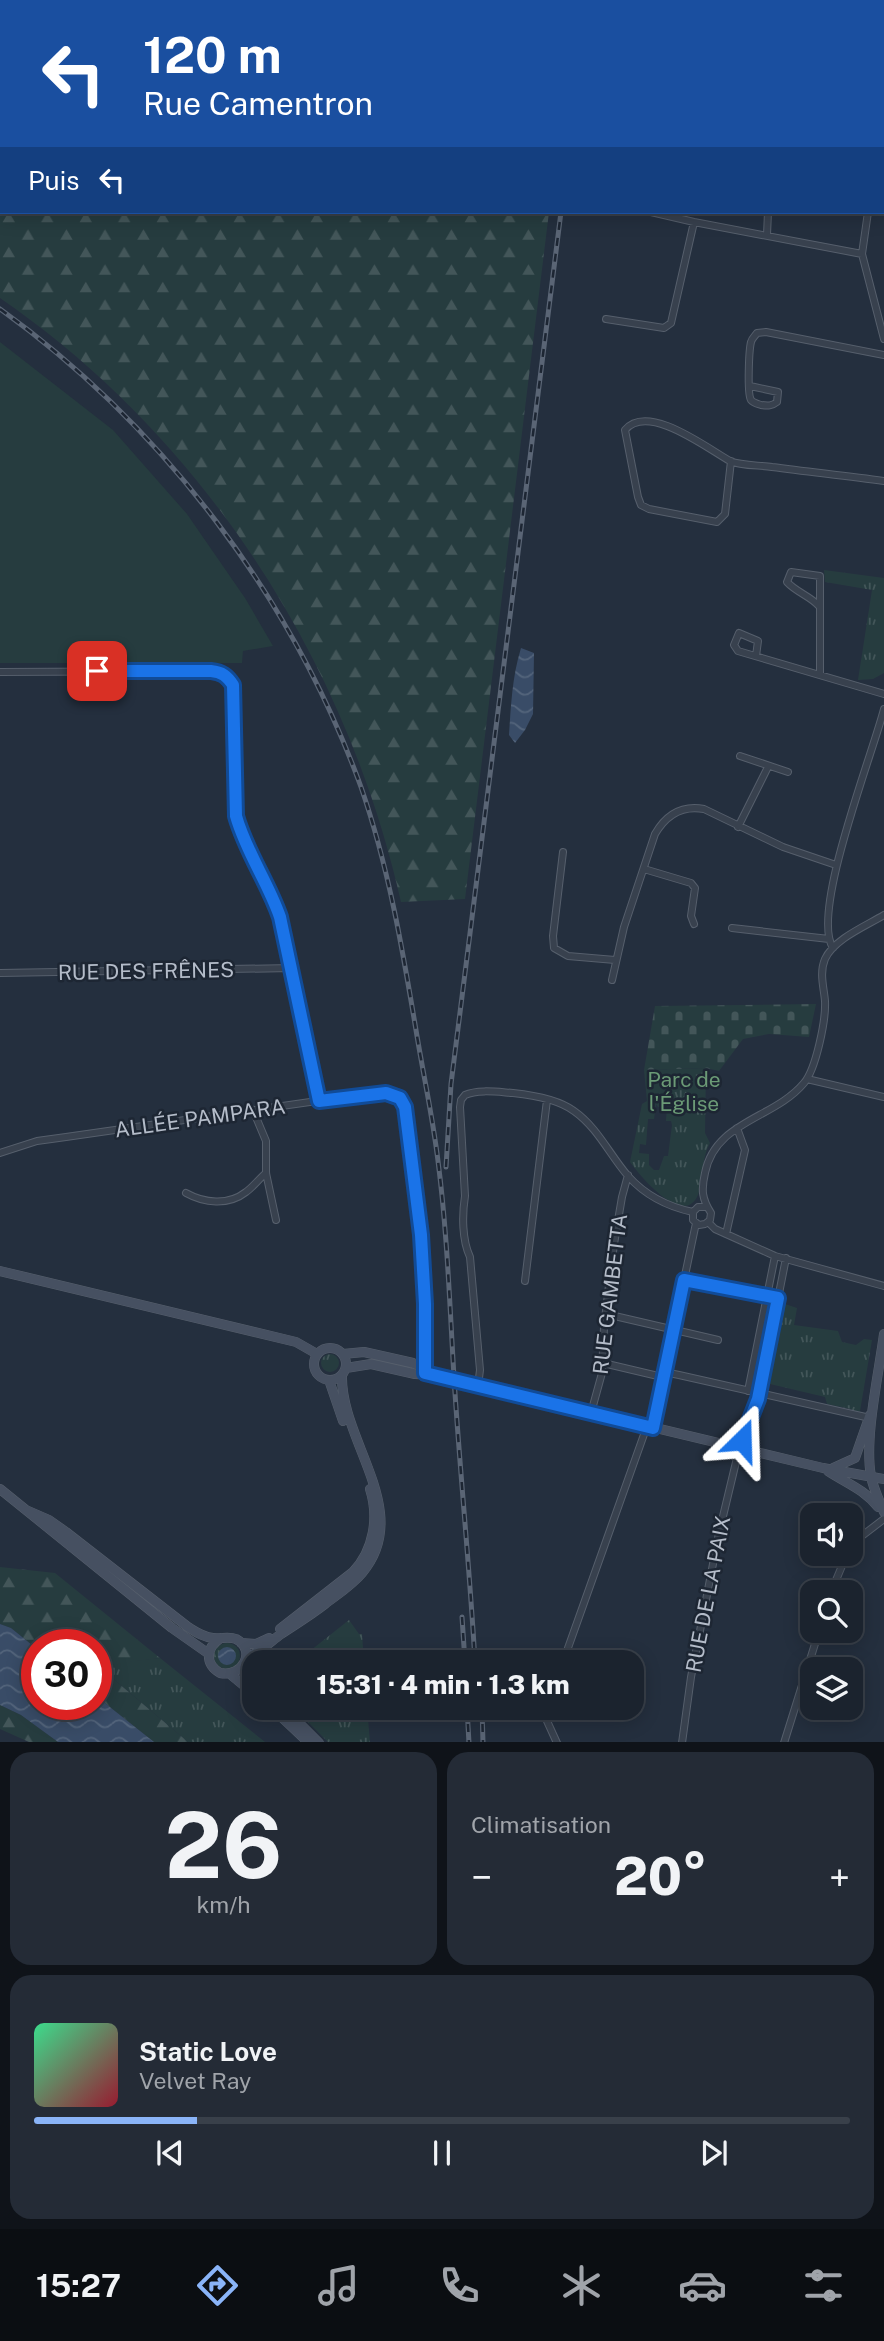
<!DOCTYPE html>
<html lang="fr">
<head>
<meta charset="utf-8">
<style>
	:root { --surface:#1b232e; --page:#242b36; --text:#f1f3f6; --muted:#a0a4aa; --line:#39404a; --accent:#8ab4f8 }
	body { margin:0; font-family:"Public Sans",sans-serif; background:var(--page); color:var(--text); height:100vh; display:flex; flex-direction:column; font-size:26px; white-space:nowrap }
	* { box-sizing:border-box; margin:0 }
	p { font-size:23px; color:var(--muted) }
	.icon { flex:none; width:38px; height:38px; fill:none; stroke:currentColor; stroke-width:2; stroke-linecap:round; stroke-linejoin:round }
	.map { position:relative; height:1742px; overflow:hidden }
	.drawer { display:flex; flex-direction:column; gap:10px; padding:10px; background:#0f1319; flex:1 }
	.drawer>* { flex:none }
	.hud { position:absolute; left:0px; top:0px; width:886px; height:214px; box-shadow:0 4px 18px #0003,0 0 0 2px var(--line); background:#1a4fa0; color:#fff; overflow:hidden }
	.fabs { position:absolute; left:800px; top:1503px; display:grid; gap:14px }
	.fabs a { display:grid; place-items:center; width:63px; height:63px; border-radius:14px; background:var(--surface); box-shadow:0 4px 18px #0003,0 0 0 2px var(--line); font-size:35px }
	.speed { position:absolute; left:21px; top:1629px; display:flex; gap:14px; font-size:35px; font-weight:700; text-align:center }
	.speed>* { display:grid; place-content:center; width:91px; height:91px; border-radius:50%; background:var(--surface); box-shadow:0 4px 18px #0003,0 0 0 2px var(--line); line-height:1 }
	.speed .limit { border:10px solid #d22; background:#fff; color:#111 }
	.pin { position:absolute; display:grid; place-items:center; width:60px; height:60px; color:#fff; margin:-30px; border-radius:14px; box-shadow:0 4px 10px #0006 }
	.me { position:absolute; width:77px; margin:-38px; rotate:22deg; stroke-linejoin:round; filter:drop-shadow(0 0 5px #0008) }
	.turn { display:flex; align-items:center; gap:24px; height:147px; padding:0 28px; font-size:32px }
	.turn .icon { width:91px; height:91px; stroke-width:2.5 }
	.turn b { display:block; font-size:49px; line-height:60px }
	.then { display:flex; align-items:center; height:66px; padding:0 28px; background:#0003; gap:14px; font-size:26px }
	.big { font-size:52px; font-weight:800; line-height:1.1 }
	.drawer .tile { flex:1; display:flex; flex-direction:column; justify-content:center; gap:10px; min-width:0; padding:0 24px; border-radius:21px; background:var(--page) }
	.drawer .dial { align-items:center; gap:0 }
	.dial b { font-size:91px; line-height:1 }
	.song { display:flex; align-items:center; gap:21px }
	.cover { width:84px; height:84px; border-radius:10px; background:linear-gradient(135deg,hsl(150 70% 55%),hsl(350 70% 35%)) }
	.played { height:7px; border-radius:4px; background:linear-gradient(90deg,var(--accent) 20%,var(--line) 20%) }
	.keys { display:flex; justify-content:space-around; direction:ltr }
	.heat { display:flex; justify-content:space-between; align-items:center; font-size:38px; direction:ltr }
	.drawer .tiles { flex:1; display:grid; gap:10px; grid-template-columns:1fr 1fr }
	.tile:last-child { grid-column:span 2 }
	.trip { position:absolute; left:242px; top:1650px; width:402px; height:70px; border-radius:21px; background:var(--surface); box-shadow:0 4px 18px #0003,0 0 0 2px var(--line); font-weight:800; line-height:70px; text-align:center }
	.tab-bar { display:flex; height:112px; justify-content:space-around; align-items:center; background:#0b0e12; color:var(--muted) }
	.tab-bar .icon { width:49px; height:49px }
	.tab-bar .active { color:var(--accent) }
	.tab-bar b { font-size:32px; color:var(--text) }
	.map>svg:first-child { display:block }
	.grass { fill:url(#grass-tufts); fill-rule:evenodd }
	.forest { fill:url(#forest-firs) }
	.cemetery { fill:url(#cemetery-stones) }
	.pitch { fill:#263c3f }
	.water { fill:url(#water-waves) }
	.lines { fill:none; stroke-linecap:round; stroke-linejoin:round }
	.street-casing { stroke:#565f6c; stroke-width:8 }
	.secondary-casing { stroke:#565f6c; stroke-width:10 }
	.street { stroke:#38414e; stroke-width:6 }
	.secondary { stroke:#465061; stroke-width:9 }
	.rail-casing { stroke:#5a6575; stroke-width:5 }
	.rail { stroke:#1d2633; stroke-width:2.5; stroke-dasharray:8; stroke-linecap:butt }
	.secondary-bridge-casing { stroke:#565f6c; stroke-width:10; stroke-linecap:butt }
	.secondary-bridge { stroke:#465061; stroke-width:9 }
	.route-casing { stroke:#114b97; stroke-width:18 }
	.route { stroke:#1a73e8; stroke-width:12 }
	.labels { text-anchor:middle; dominant-baseline:central; stroke-width:5; stroke-linejoin:round; paint-order:stroke }
	.street-label { font-size:21px; fill:#b4bcc9; stroke:#1d2633 }
	.park-label { font-size:21px; fill:#6b9a76; stroke:#1d2633 }
</style>
</head>
<body>
<div class="map">
<svg width="884" height="1743" viewBox="0 0 884 1743">
	<defs>
		<pattern id="grass-tufts" width="24" height="20" patternUnits="userSpaceOnUse" patternTransform="scale(1.75)"><rect width="24" height="20" fill="#263c3f"/><path d="M3 7l-1-3M5 7V3M7 7l1-3M15 17l-1-3M17 17v-4M19 17l1-3" fill="none" stroke="#435659"/></pattern>
		<pattern id="forest-firs" width="22" height="20" patternUnits="userSpaceOnUse" patternTransform="scale(1.75)"><rect width="22" height="20" fill="#263c3f"/><path d="M5 1l3.5 6h-7zM16 11l3.5 6h-7z" fill="#435659"/></pattern>
		<pattern id="cemetery-stones" width="16" height="16" patternUnits="userSpaceOnUse" patternTransform="scale(1.75)"><rect width="16" height="16" fill="#263c3f"/><path d="M2 7V4a2 2 0 0 1 4 0v3zM10 15v-3a2 2 0 0 1 4 0v3z" fill="#435659"/></pattern>
		<pattern id="water-waves" width="16" height="10" patternUnits="userSpaceOnUse" patternTransform="scale(1.75)"><rect width="16" height="10" fill="#394c67"/><path d="M0 5q4-4 8 0t8 0" fill="none" stroke="#53647b"/></pattern>
	</defs>
	<rect width="100%" height="100%" fill="#242f3e"/>
	<path class="grass" d="M 824,570 L 884,578 L 884,673 L 873,679 L 858,680 L 872,590 L 825,582 Z
		M 706,1068 L 705,1133 L 710,1143 C 700,1161 705,1181 697,1197 C 682,1226 640,1176 630,1162 L 642,1104 L 647,1101 L 644,1070 ZM 656,1104 L 658,1107 L 667,1106 L 666,1121 L 671,1121 L 672,1125 L 668,1156 L 664,1156 L 659,1170 L 654,1170 L 649,1165 L 649,1154 L 639,1153 L 640,1144 L 646,1145 L 648,1119 L 654,1119 Z
		M 779,1302 L 797,1308 L 794,1325 L 838,1331 L 842,1342 L 856,1345 L 864,1339 L 872,1340 L 860,1411 L 851,1412 L 851,1409 L 827,1404 L 825,1397 L 770,1384 L 780,1330 L 775,1324 Z
		M321 1363a9 9 0 1 1 18 0a9 9 0 1 1-18 0Z
		M 349,1620 L 359,1634 L 362,1634 L 364,1662 L 296,1662 Z
		M214 1656a13 13 0 1 1 26 0a13 13 0 1 1-26 0Z
		M 160,1658 L 265,1742 L 188,1742 L 97,1665 Z
		M 294,1708 L 367,1708 L 370,1742 L 328,1742 Z"/>
	<path class="forest" d="M 0,0 L 567,0 L 2,2 L 2,212 L 549,212 L 465,899 L 401,902 C 347,662 204,438 0,298 Z
		M 0,1567 L 55,1573 L 160,1658 L 98,1666 L 188,1742 L 154,1742 L 96,1696 L 96,1645 L 37,1645 L 37,1649 L 11,1628 L 0,1624 Z
		M 0,1705 L 21,1715 L 58,1742 L 29,1742 L 0,1729 Z"/>
	<path class="cemetery" d="M 816,1004 L 809,1037 L 769,1034 L 743,1039 L 719,1071 L 706,1068 L 644,1070 L 655,1006 Z"/>
	<path class="pitch" d="M 0,342 L 113,430 L 187,514 L 245,598 L 273,646 L 243,651 L 242,663 L 0,663 Z"/>
	<path class="water" d="M 521,648 L 534,653 L 533,714 L 525,730 L 515,743 L 509,735 C 511,706 512,677 521,648 Z
		M 0,1624 L 11,1628 L 37,1649 L 37,1704 L 96,1704 L 96,1696 L 154,1742 L 58,1742 L 21,1715 L 0,1705 Z
		M218 1656a9 9 0 1 1 18 0a9 9 0 1 1-18 0Z"/>
	<g class="lines">
		<defs>
			<path id="street" d="M 876,0 L 876,2
				M 696,2 L 696,0
				M 779,2 L 779,0
				M 651,212 L 694,222 L 862,254
				M 868,212 L 862,254 L 884,339
				M 767,235 L 768,212
				M 606,319 L 664,328 L 671,323 L 694,222
				M 750,386 L 778,392 L 777,402 C 772,406 768,406 761,405 C 758,404 753,403 751,400 C 747,394 749,350 751,342 C 752,338 755,336 757,333 L 766,332 L 884,355
				M 731,461 L 725,514 L 717,522 L 649,509 L 641,505 L 638,497 L 625,430 C 648,402 708,449 730,461 C 741,466 760,465 772,467 C 810,472 847,476 884,481
				M 819,606 C 810,596 796,592 787,582 L 791,572 L 820,576 L 820,675
				M 756,656 L 758,641 L 739,633 L 734,645 L 738,651 L 884,694
				M 0,672 L 211,671 C 222,672 228,675 233,685 L 236,816 C 246,852 268,882 280,917 L 319,1101
				M 740,756 L 788,772
				M 738,827 L 768,767
				M 563,852 L 553,936 L 554,948 L 568,956 L 615,960
				M 644,869 L 691,883 L 695,888 L 691,916 L 694,924
				M 732,928 L 829,939
				M 833,948 C 810,913 873,753 884,709
				M 0,973 L 292,968
				M 612,980 L 624,927 L 655,834 C 666,815 682,805 704,809 L 783,847 L 836,865
				M 807,1079 L 884,1097
				M 253,1110 L 266,1141 L 266,1173 L 276,1220
				M 0,1153 L 37,1141 L 66,1137 L 380,1092 C 393,1093 399,1096 406,1107 L 419,1212 L 425,1304 L 425,1373
				M 186,1193 C 204,1203 228,1206 246,1192 C 253,1187 259,1179 266,1173
				M 705,1207 L 698,1207 L 693,1212 L 693,1220 L 699,1225 L 705,1224 L 710,1220 L 711,1213 C 702,1199 701,1190 705,1173 C 715,1121 774,1119 804,1083 C 816,1069 826,1020 825,1001 C 824,988 819,973 825,959 C 834,939 866,926 884,915
				M 708,1222 L 715,1229 L 775,1256 L 884,1286
				M 726,1234 L 745,1150 L 737,1128
				M 684,1280 L 769,1297
				M 525,1281 L 547,1100
				M 606,1314 L 718,1340
				M 603,1363 L 658,1376 L 669,1373 L 679,1375 L 870,1418
				M 478,1386 L 480,1370 L 470,1257 C 462,1240 462,1215 465,1196 L 460,1107 L 461,1100 L 465,1095 C 478,1089 498,1092 513,1093 C 532,1095 558,1099 574,1111 C 598,1128 609,1154 628,1176 C 645,1195 669,1207 693,1212
				M 748,1391 L 775,1256
				M 591,1413 L 602,1373 L 604,1327 L 614,1244 L 622,1197 L 628,1175
				M 653,1428 L 696,1223
				M 850,1550 L 863,1535 L 884,1519
				M 831,1592 L 847,1554
				M 563,1662 L 647,1426
				M 548,1708 L 547,1721 L 557,1743
				M 682,1743 L 691,1677 L 719,1533 L 742,1437 L 758,1400 L 786,1258
				M 784,1743 L 819,1631"/>
			<path id="secondary" d="M 0,1271 L 296,1342 L 317,1354
				M 884,1334 C 879,1373 864,1438 871,1476 C 873,1488 879,1500 884,1512
				M314 1364a16 16 0 1 1 32 0a16 16 0 1 1-32 0Z
				M 343,1354 L 364,1352 L 413,1363 L 420,1366 L 425,1373
				M 346,1368 L 371,1364 L 415,1374 L 433,1375
				M 329,1380 L 343,1421
				M 468,1383 L 823,1468 L 884,1479
				M 833,1468 L 855,1458 L 870,1415
				M 828,1471 C 846,1483 864,1489 878,1507
				M 0,1489 L 172,1628 L 209,1654
				M 26,1510 L 49,1520 L 66,1532 L 188,1627 C 196,1632 203,1637 213,1638 C 221,1639 229,1636 236,1639 C 257,1650 243,1678 220,1673 C 205,1664 205,1648 221,1638
				M 280,1629 L 353,1572 C 374,1550 379,1517 370,1489
				M 241,1643 L 256,1644 L 269,1638
				M 246,1658 C 259,1653 270,1642 281,1634 C 296,1624 311,1615 325,1604 C 338,1594 352,1585 362,1573 C 414,1511 340,1441 342,1375
				M 242,1667 L 254,1682
				M 230,1674 L 254,1694
				M 272,1708 L 309,1743
				M 284,1708 L 319,1743"/>
		</defs>
		<use href="#street" class="street-casing"/>
		<use href="#secondary" class="secondary-casing"/>
		<use href="#street" class="street"/>
		<use href="#secondary" class="secondary"/>
		<defs>
			<path id="rail" d="M 574,2 L 574,0
				M 0,309 C 163,426 293,599 361,787 C 389,868 403,952 417,1036 C 424,1078 433,1119 438,1161 C 448,1238 450,1316 455,1393 C 461,1483 470,1573 475,1662
				M 446,1167 L 451,1084 L 561,212
				M 462,1617 L 465,1662
				M 467,1708 L 469,1743
				M 482,1708 L 483,1743"/>
		</defs>
		<use href="#rail" class="rail-casing"/>
		<use href="#rail" class="rail"/>
		<defs>
			<path id="secondary-bridge" d="M 433,1375 L 468,1383"/>
		</defs>
		<use href="#secondary-bridge" class="secondary-bridge-casing"/>
		<use href="#secondary-bridge" class="secondary-bridge"/>
	</g>
	<g class="lines">
		<defs>
			<path id="route" d="M 97,671 L 211,671 C 222,672 227,676 233,685 L 236,816 C 246,852 268,882 280,917 L 319,1101 L 386,1093 L 400,1098 L 405,1107 L 421,1235 L 425,1304 L 425,1373 L 653,1428 L 684,1280 L 778,1298 L 758,1399 L 742,1440"/>
		</defs>
		<use href="#route" class="route-casing"/>
		<use href="#route" class="route"/>
	</g>
	<g class="labels">
		<g class="street-label">
			<text transform="translate(146 971) rotate(-1)">RUE DES FRÊNES</text>
			<text transform="translate(200 1118) rotate(-8)">ALLÉE PAMPARA</text>
			<text transform="translate(610 1294) rotate(-83)">RUE GAMBETTA</text>
			<text transform="translate(708 1594) rotate(-79)">RUE DE LA PAIX</text>
		</g>
		<g class="park-label">
			<text x="684" y="1079">Parc de<tspan x="684" dy="24">l'Église</tspan></text>
		</g>
	</g>
</svg>
<div class="fabs">
<a><svg class="icon" aria-label="sound" viewBox="0 0 24 24"><path d="M4 9h4l5-4v14l-5-4H4zM17 9q2 3 0 6"/></svg></a>
<a><svg class="icon" aria-label="search" viewBox="0 0 24 24"><circle cx="10" cy="10" r="6"/><path d="M15 15l6 6"/></svg></a>
<a><svg class="icon" aria-label="layers" viewBox="0 0 24 24"><path d="M12 4l9 5-9 5-9-5zM3 14l9 5 9-5"/></svg></a>
</div>
<div class="speed"><div class="limit">30</div></div>
<div class="pin" style="left:97px;top:671px;background:#d93025"><svg class="icon" aria-label="arrive" viewBox="0 0 24 24"><path d="M6 21V4h12l-3 4 3 4H6"/></svg></div>
<svg class="me" style="left:742px;top:1440px" viewBox="-20 -20 40 40"><path d="M0-17L14 15 0 8-14 15z" fill="#1a73e8" stroke="#fff" stroke-width="4"/></svg>
<div class="trip">15:31 · 4 min · 1.3 km</div>
<div class="hud">
<div class="turn"><svg class="icon" aria-label="left" viewBox="0 0 24 24"><path d="M17 20v-9H6M10 6l-5 5 5 5"/></svg><div><b>120 m</b>Rue Camentron</div></div>
<div class="then">Puis<svg class="icon" aria-label="left" viewBox="0 0 24 24"><path d="M17 20v-9H6M10 6l-5 5 5 5"/></svg></div>
</div>
</div>
<section class="drawer">
<div class="tiles">
<div class="tile dial"><b>26</b><p>km/h</p></div>
<div class="tile"><p>Climatisation</p>
<div class="heat"><a>−</a><b class="big">20°</b><a>+</a></div>
</div>
<div class="tile">
<div class="song"><i class="cover"></i><div><b>Static Love</b><p>Velvet Ray</p></div></div>
<div class="played"></div>
<div class="keys"><svg class="icon" aria-label="previous" viewBox="0 0 24 24"><path d="M18 5L8 12l10 7zM5 5v14"/></svg><svg class="icon" aria-label="pause" viewBox="0 0 24 24"><path d="M8 5v14M16 5v14"/></svg><svg class="icon" aria-label="next" viewBox="0 0 24 24"><path d="M6 5l10 7-10 7zM19 5v14"/></svg></div>
</div>
</div>
</section>
<nav class="tab-bar">
<b>15:27</b>
<svg class="icon active" aria-label="directions" viewBox="0 0 24 24"><path d="M12 3l9 9-9 9-9-9zM9 14v-3h6M13 9l2 2-2 2"/></svg>
<svg class="icon" aria-label="music" viewBox="0 0 24 24"><path d="M9 18V5l10-2v13"/><circle cx="6" cy="18" r="3"/><circle cx="16" cy="16" r="3"/></svg>
<svg class="icon" aria-label="phone" viewBox="0 0 24 24"><path d="M5 4h4l2 5-3 2q2 4 5 5l2-3 5 2v4C11 20 4 13 5 4z"/></svg>
<svg class="icon" aria-label="climate" viewBox="0 0 24 24"><path d="M12 3v18M4 7l16 10M4 17L20 7"/></svg>
<svg class="icon" aria-label="car" viewBox="0 0 24 24"><path d="M5 17H2v-5l4-1 3-4h7l3 4 3 1v5h-3M9 17h6M6 11h13"/><circle cx="7" cy="17" r="2"/><circle cx="17" cy="17" r="2"/></svg>
<svg class="icon" aria-label="filters" viewBox="0 0 24 24"><path d="M4 7h16M4 17h16"/><circle cx="9" cy="7" r="2"/><circle cx="15" cy="17" r="2"/></svg>
</nav>
</body>
</html>
